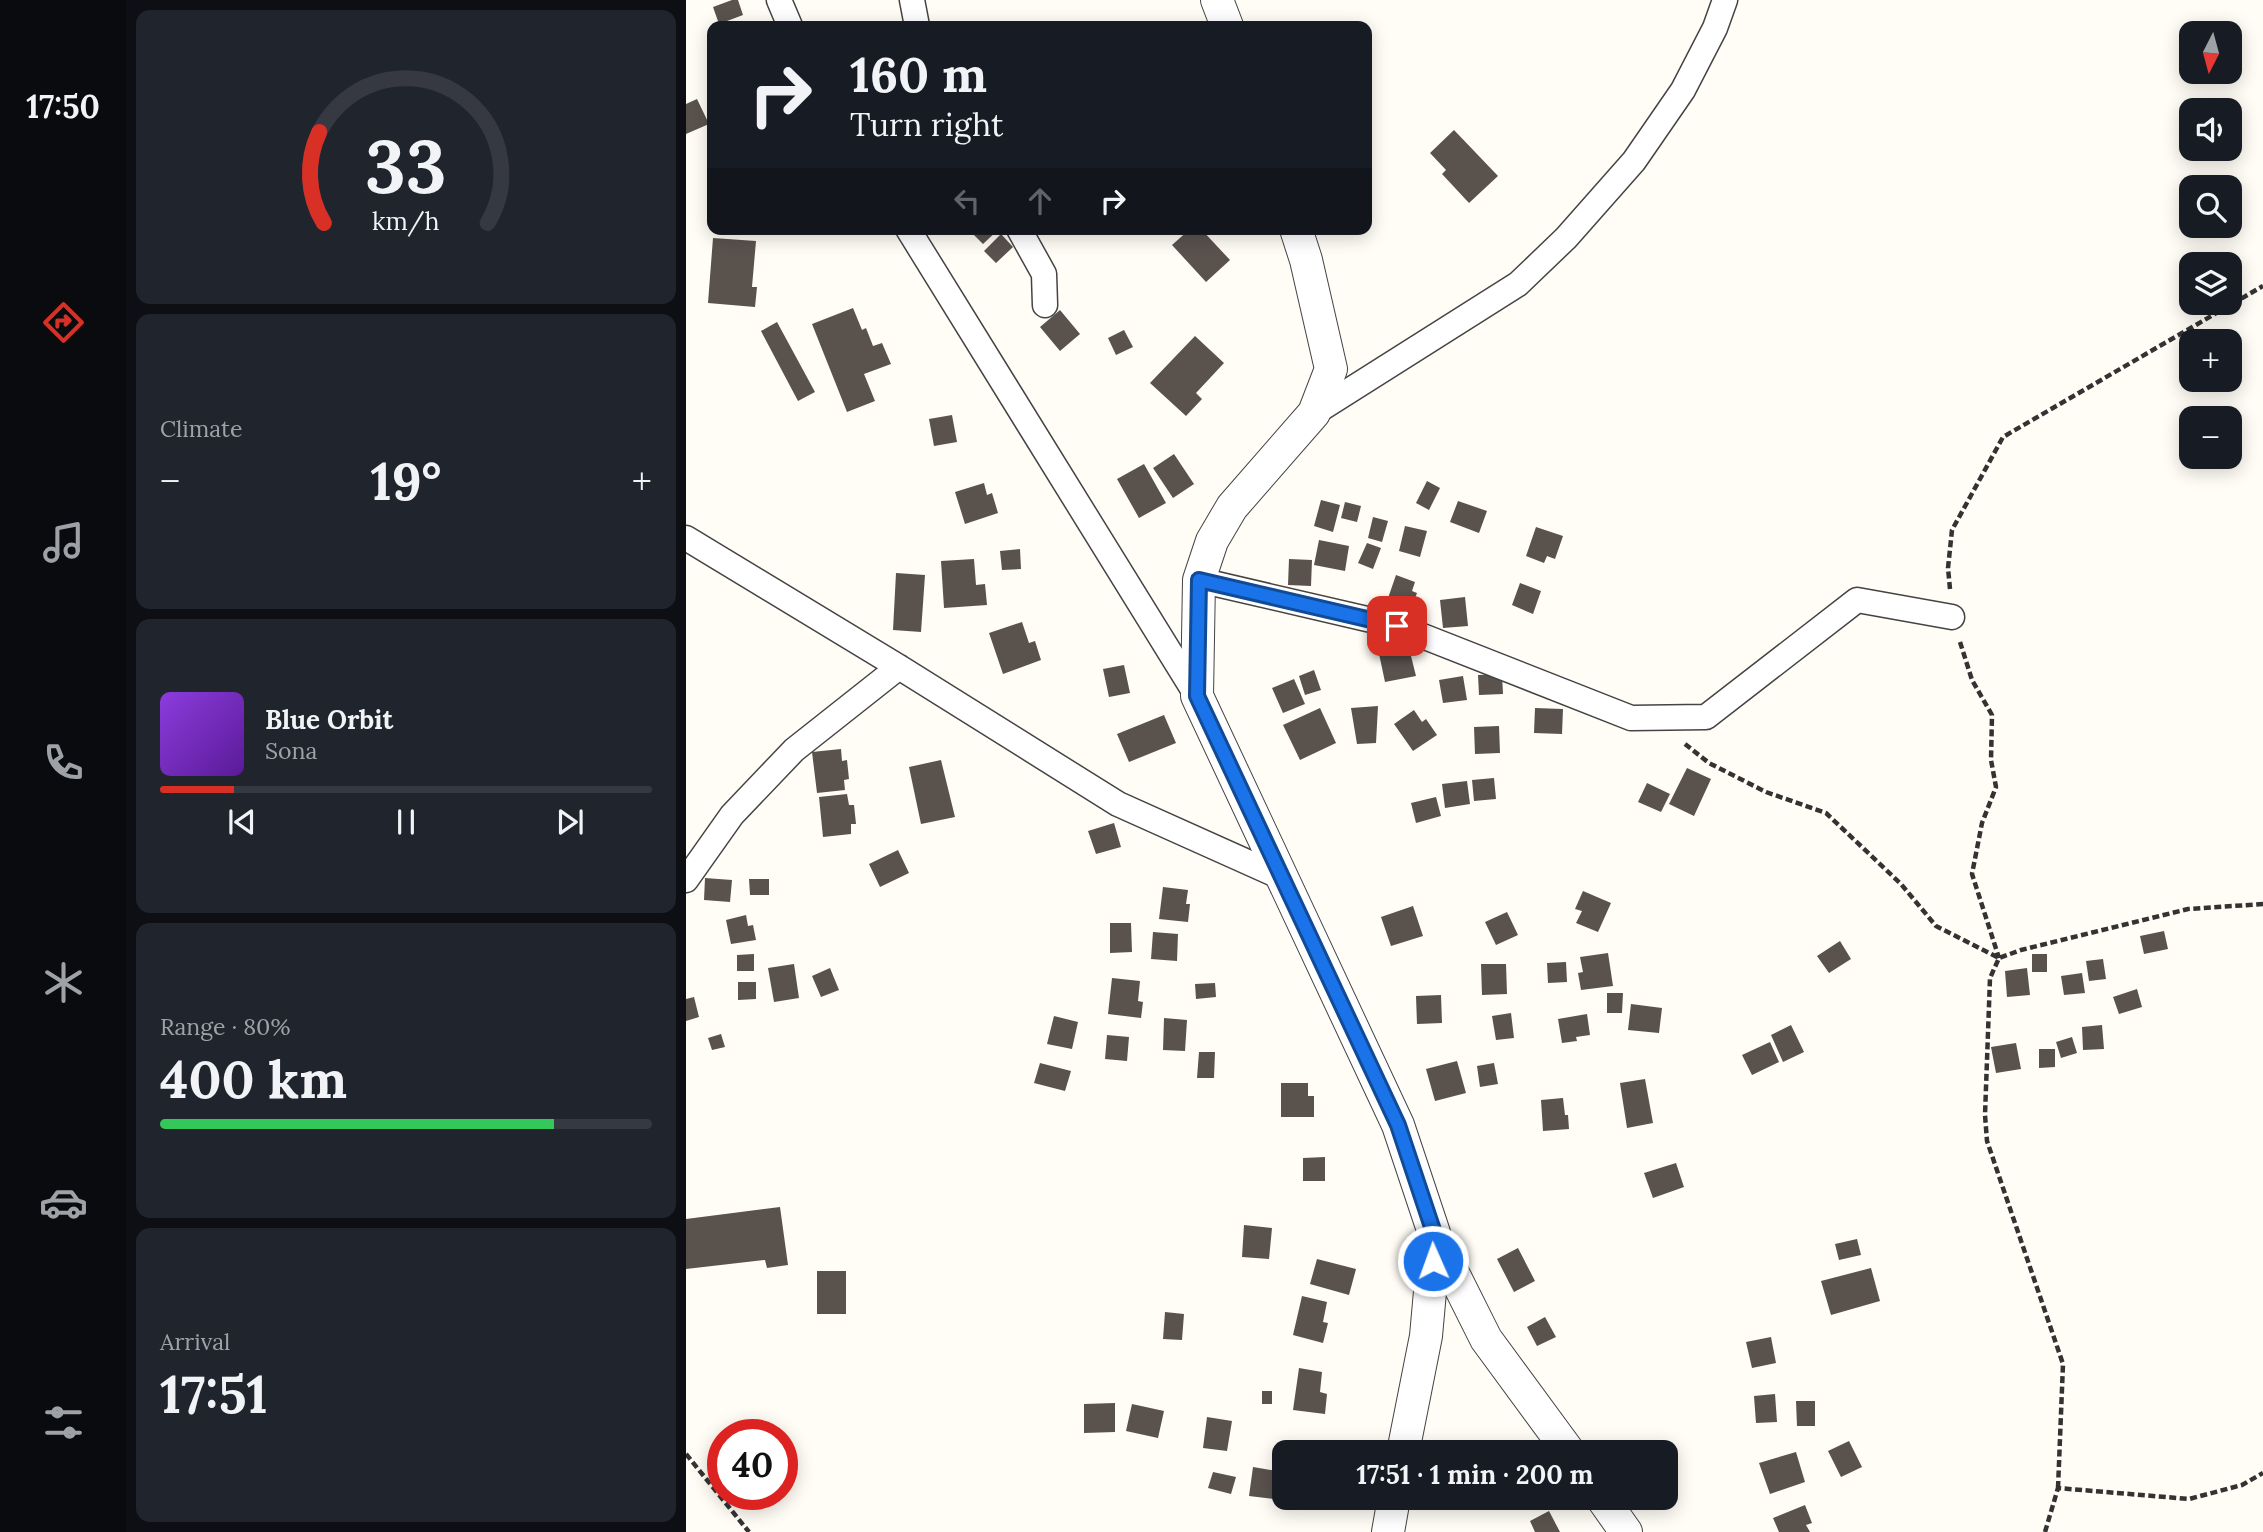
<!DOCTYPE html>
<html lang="en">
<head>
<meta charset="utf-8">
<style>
	:root { --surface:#171b24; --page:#20242c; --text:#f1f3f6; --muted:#9ea1a6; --line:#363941; --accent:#d93025 }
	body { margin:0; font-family:Lora,serif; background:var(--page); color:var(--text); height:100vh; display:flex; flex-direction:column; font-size:26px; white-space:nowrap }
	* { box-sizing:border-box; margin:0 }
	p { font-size:23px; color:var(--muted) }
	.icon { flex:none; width:38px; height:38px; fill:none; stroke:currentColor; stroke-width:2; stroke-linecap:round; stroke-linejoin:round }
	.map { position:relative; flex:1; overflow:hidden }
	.details { display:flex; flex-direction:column; gap:10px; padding:10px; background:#0d0f14; width:560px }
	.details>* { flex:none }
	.hud { position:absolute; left:21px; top:21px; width:665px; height:214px; border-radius:14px; box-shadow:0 4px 18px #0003; background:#171b24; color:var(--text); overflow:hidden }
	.needle { width:46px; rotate:186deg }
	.tools { position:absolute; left:1493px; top:21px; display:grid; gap:14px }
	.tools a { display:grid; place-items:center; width:63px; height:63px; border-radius:14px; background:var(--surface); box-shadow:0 4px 18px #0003; font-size:35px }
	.speed { position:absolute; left:21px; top:1419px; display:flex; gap:14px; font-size:35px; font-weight:700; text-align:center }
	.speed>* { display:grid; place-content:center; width:91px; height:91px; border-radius:50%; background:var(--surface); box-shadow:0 4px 18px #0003; line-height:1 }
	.speed .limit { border:10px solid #d22; background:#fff; color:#111 }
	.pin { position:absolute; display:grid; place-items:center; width:60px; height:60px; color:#fff; margin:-30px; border-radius:14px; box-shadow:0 4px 10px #0006 }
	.me { position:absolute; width:77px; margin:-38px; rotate:358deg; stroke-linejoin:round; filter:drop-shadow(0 0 5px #0008) }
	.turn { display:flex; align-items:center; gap:24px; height:147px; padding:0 28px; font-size:32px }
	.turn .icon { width:91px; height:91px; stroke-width:2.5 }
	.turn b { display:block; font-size:49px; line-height:60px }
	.lanes { display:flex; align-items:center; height:66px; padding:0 28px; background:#0003; justify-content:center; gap:35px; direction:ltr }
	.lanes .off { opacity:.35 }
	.big { font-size:52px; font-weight:800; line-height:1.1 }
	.details .widget { flex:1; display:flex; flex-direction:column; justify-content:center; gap:10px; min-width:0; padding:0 24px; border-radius:14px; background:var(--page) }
	.details .dial { align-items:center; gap:0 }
	.dial svg { height:182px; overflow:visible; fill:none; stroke:var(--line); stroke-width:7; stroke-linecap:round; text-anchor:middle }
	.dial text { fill:var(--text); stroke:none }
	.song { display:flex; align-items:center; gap:21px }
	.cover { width:84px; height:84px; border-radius:10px; background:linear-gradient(135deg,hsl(270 70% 55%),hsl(270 70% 35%)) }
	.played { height:7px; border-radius:4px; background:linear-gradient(90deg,var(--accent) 15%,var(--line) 15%) }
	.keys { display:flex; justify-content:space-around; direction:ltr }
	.heat { display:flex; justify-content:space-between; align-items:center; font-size:38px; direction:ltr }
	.charge { height:10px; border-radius:5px; background:linear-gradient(90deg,#34c759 80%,var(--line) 0) }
	.trip { position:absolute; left:586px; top:1440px; width:406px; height:70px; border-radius:14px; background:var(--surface); box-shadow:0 4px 18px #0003; font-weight:800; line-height:70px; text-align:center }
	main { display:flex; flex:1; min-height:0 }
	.tabs { display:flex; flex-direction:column; width:126px; justify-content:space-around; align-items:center; background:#090b0e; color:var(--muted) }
	.tabs .icon { width:49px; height:49px }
	.tabs .active { color:var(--accent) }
	.tabs b { font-size:32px; color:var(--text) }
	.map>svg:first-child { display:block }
	.building { fill:#5a524d }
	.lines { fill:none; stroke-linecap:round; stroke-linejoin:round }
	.minor-casing { stroke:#444; stroke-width:27 }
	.tertiary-casing { stroke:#444; stroke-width:34 }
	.path { stroke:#333; stroke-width:4.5; stroke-dasharray:7 3.5; stroke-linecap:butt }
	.minor { stroke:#fff; stroke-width:24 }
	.tertiary { stroke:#fff; stroke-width:32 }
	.route-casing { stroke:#114b97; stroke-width:18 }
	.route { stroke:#1a73e8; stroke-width:12 }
</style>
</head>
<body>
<main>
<nav class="tabs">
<b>17:50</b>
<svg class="icon active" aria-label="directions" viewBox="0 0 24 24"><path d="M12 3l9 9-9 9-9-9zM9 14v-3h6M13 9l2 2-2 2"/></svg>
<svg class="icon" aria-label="music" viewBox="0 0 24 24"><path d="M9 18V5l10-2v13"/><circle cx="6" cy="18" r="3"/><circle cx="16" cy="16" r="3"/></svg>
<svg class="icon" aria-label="phone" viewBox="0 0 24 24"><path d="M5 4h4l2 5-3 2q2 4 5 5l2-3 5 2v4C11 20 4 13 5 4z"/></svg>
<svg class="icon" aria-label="climate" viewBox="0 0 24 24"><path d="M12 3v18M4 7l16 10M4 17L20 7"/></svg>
<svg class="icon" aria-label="car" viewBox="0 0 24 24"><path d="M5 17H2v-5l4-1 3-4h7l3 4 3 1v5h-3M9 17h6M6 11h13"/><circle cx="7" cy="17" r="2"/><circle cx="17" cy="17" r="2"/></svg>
<svg class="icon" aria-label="filters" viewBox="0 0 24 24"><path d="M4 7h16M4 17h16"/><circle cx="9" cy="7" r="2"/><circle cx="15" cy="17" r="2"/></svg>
</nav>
<section class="details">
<div class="widget dial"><svg viewBox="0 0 100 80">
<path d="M14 69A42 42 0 1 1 86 69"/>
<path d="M14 69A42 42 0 0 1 12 29" stroke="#d93025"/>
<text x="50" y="56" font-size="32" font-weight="700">33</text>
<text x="50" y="72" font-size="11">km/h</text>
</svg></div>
<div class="widget"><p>Climate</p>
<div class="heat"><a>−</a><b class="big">19°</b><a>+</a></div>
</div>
<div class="widget">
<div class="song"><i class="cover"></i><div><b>Blue Orbit</b><p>Sona</p></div></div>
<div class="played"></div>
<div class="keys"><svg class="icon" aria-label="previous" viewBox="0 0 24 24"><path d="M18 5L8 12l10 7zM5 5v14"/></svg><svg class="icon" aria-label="pause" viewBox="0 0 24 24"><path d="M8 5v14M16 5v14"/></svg><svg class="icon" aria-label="next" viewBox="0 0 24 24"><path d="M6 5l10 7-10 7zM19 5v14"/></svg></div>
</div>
<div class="widget"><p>Range · 80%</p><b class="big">400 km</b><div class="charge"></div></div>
<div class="widget"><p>Arrival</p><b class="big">17:51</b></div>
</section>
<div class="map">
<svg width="1577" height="1532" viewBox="0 0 1577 1532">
	<rect width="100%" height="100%" fill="#fffdf5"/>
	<path class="building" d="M 46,0 L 52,0 L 57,15 L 33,24 L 27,7 Z
		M 11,99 L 23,124 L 0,134 L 0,104 Z
		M 768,130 L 812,176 L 783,203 L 756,174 L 760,170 L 744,153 Z
		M 282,229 L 313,229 L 297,244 Z
		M 504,229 L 515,229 L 544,260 L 520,282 L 486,245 Z
		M 315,234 L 327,247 L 310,263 L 298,251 Z
		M 27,238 L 70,241 L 66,287 L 71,287 L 69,307 L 22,303 Z
		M 167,308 L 176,330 L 180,328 L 187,346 L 196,343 L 205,364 L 178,374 L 189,401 L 161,412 L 126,324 Z
		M 374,310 L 394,334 L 374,351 L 354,327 Z
		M 91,322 L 129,392 L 112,401 L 75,331 Z
		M 438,330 L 447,347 L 430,355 L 422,338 Z
		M 509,336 L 538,363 L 510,393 L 516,399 L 500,416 L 464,383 Z
		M 266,415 L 271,442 L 248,446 L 243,419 Z
		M 488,454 L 508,484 L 487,498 L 467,468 Z
		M 458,464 L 480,503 L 453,518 L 431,479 Z
		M 741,481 L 754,488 L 743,510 L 730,503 Z
		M 298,483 L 301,495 L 306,493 L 312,513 L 279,524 L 269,492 Z
		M 635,500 L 654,505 L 647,532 L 628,526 Z
		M 772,501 L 801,511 L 793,533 L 764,522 Z
		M 659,502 L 675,506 L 671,522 L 655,518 Z
		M 687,517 L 702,521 L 696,542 L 682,538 Z
		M 719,526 L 741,531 L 734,557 L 713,551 Z
		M 850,527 L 877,536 L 869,559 L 861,556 L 858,563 L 840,556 Z
		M 633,540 L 663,546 L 659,571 L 628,565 Z
		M 681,543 L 695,548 L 687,569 L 672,563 Z
		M 334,549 L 335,569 L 316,570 L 314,551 Z
		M 288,559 L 290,585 L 299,584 L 301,605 L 258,608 L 255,561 Z
		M 603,559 L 626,560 L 625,586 L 602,585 Z
		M 210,573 L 239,575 L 235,632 L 207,630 Z
		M 710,575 L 729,582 L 726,591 L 731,593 L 725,609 L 701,601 Z
		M 834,583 L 855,591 L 847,614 L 826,605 Z
		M 779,597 L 782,626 L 757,628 L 754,600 Z
		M 336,622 L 343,643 L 349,641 L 355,660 L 317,674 L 303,633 Z
		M 719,644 L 721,656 L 725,656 L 730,676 L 699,682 L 692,649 Z
		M 438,665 L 444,693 L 423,697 L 417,669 Z
		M 628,670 L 635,690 L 619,695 L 613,676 Z
		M 816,674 L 817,694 L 793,695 L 792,675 Z
		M 777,676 L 781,700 L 757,703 L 753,680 Z
		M 608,679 L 619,704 L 597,713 L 586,688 Z
		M 692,706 L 690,743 L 671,744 L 665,708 Z
		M 634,708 L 650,743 L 614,760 L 597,725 Z
		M 849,708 L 877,709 L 876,734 L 848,733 Z
		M 728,710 L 736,722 L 740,719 L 751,735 L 727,751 L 708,724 Z
		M 478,715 L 490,743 L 443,762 L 431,734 Z
		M 813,726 L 814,753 L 789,754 L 788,727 Z
		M 155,749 L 156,761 L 161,760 L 163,779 L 158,780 L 159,790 L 131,793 L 126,752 Z
		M 255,760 L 269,817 L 235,824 L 223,767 Z
		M 1001,768 L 1025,779 L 1008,816 L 983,804 Z
		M 808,778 L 810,799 L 788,801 L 786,780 Z
		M 781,781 L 784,804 L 759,808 L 756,784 Z
		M 961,783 L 984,794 L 975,812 L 952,802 Z
		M 161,794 L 163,805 L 168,805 L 170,824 L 165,824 L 165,834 L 137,837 L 133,797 Z
		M 750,797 L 755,816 L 730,823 L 725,803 Z
		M 428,823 L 435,847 L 410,854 L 402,831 Z
		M 212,850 L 223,873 L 194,887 L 183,864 Z
		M 19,878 L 46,880 L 44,902 L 18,900 Z
		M 63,879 L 83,879 L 83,895 L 64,895 Z
		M 477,887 L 502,890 L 500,904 L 504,904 L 502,922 L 473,919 Z
		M 897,891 L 925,903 L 912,932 L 890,923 L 896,911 L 889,909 Z
		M 727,906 L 737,936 L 705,946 L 695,917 Z
		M 821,912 L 832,935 L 810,945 L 799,922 Z
		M 60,915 L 62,926 L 67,925 L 70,940 L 45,944 L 40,920 Z
		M 424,923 L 445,923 L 446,952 L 424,953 Z
		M 1478,931 L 1482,949 L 1458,954 L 1454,936 Z
		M 467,932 L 492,934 L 491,961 L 465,959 Z
		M 1154,941 L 1165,959 L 1143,973 L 1131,956 Z
		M 922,953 L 927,986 L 895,990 L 892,973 L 897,972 L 894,957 Z
		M 68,954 L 68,971 L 51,971 L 51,955 Z
		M 1346,954 L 1361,954 L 1361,972 L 1346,972 Z
		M 1417,959 L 1420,979 L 1403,981 L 1400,961 Z
		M 880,962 L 881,982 L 862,983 L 861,963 Z
		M 108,964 L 113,998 L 88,1002 L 82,968 Z
		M 795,964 L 820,964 L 821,994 L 796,995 Z
		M 144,968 L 153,990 L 135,997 L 126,976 Z
		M 1341,968 L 1344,995 L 1321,997 L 1319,971 Z
		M 1396,973 L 1399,993 L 1378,995 L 1375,976 Z
		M 426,978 L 454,981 L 452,1001 L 457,1002 L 455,1018 L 422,1014 Z
		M 52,982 L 70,982 L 70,999 L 52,1000 Z
		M 529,983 L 530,997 L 510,999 L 509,984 Z
		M 1451,989 L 1456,1007 L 1433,1014 L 1427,997 Z
		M 921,993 L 937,993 L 936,1013 L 921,1013 Z
		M 755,995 L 756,1023 L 731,1024 L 730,996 Z
		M 8,997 L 13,1017 L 0,1021 L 0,999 Z
		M 945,1004 L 976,1008 L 973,1033 L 942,1030 Z
		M 825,1013 L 828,1038 L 810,1040 L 806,1016 Z
		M 901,1014 L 904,1035 L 890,1037 L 891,1041 L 876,1043 L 872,1019 Z
		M 368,1016 L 392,1022 L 386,1049 L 361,1044 Z
		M 478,1018 L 501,1020 L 499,1051 L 477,1050 Z
		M 1105,1025 L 1118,1052 L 1097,1062 L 1085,1035 Z
		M 1416,1025 L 1418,1049 L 1397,1050 L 1396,1027 Z
		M 35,1034 L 39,1047 L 26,1050 L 22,1038 Z
		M 421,1035 L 443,1037 L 441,1061 L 419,1059 Z
		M 1386,1037 L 1391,1053 L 1375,1058 L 1370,1042 Z
		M 1084,1042 L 1093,1062 L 1066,1075 L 1056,1055 Z
		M 1330,1043 L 1335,1069 L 1310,1073 L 1305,1047 Z
		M 1353,1049 L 1369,1049 L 1369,1067 L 1353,1068 Z
		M 513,1052 L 529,1052 L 528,1078 L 511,1078 Z
		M 771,1061 L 780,1093 L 749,1101 L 740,1069 Z
		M 354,1063 L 385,1071 L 379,1091 L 348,1083 Z
		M 808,1063 L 812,1084 L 794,1087 L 791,1066 Z
		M 959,1079 L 967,1123 L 941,1128 L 934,1083 Z
		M 595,1083 L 622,1083 L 622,1096 L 628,1096 L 628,1117 L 595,1117 Z
		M 877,1098 L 879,1115 L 882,1115 L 883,1129 L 857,1131 L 855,1100 Z
		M 639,1157 L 639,1181 L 617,1181 L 617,1158 Z
		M 990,1163 L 998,1187 L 967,1198 L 958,1173 Z
		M 94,1207 L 102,1265 L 81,1268 L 79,1260 L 0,1269 L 0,1219 Z
		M 558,1225 L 586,1228 L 583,1259 L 556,1257 Z
		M 1171,1239 L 1175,1255 L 1153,1260 L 1149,1244 Z
		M 832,1248 L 849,1281 L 828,1292 L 811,1259 Z
		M 631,1259 L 670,1269 L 663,1295 L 624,1284 Z
		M 1185,1268 L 1194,1301 L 1145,1315 L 1135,1281 Z
		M 131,1271 L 160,1271 L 160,1314 L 131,1314 Z
		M 616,1296 L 641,1302 L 637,1322 L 642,1323 L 637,1343 L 607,1335 Z
		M 479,1312 L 498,1314 L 496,1340 L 477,1339 Z
		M 859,1317 L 870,1337 L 851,1346 L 841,1327 Z
		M 1085,1337 L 1090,1363 L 1066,1368 L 1060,1342 Z
		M 613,1368 L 636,1372 L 634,1392 L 641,1394 L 639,1414 L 607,1410 Z
		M 576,1391 L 586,1391 L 586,1404 L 576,1404 Z
		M 1089,1394 L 1091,1422 L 1070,1423 L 1068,1396 Z
		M 1110,1401 L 1129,1401 L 1129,1426 L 1111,1426 Z
		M 429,1403 L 429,1432 L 398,1433 L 398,1404 Z
		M 446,1404 L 478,1411 L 472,1438 L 440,1431 Z
		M 521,1417 L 546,1421 L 541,1451 L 517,1448 Z
		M 1163,1441 L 1176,1467 L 1155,1477 L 1142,1451 Z
		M 1110,1452 L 1119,1482 L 1084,1494 L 1073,1463 Z
		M 567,1467 L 591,1471 L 588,1499 L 563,1496 Z
		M 527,1472 L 550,1477 L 545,1494 L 522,1488 Z
		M 784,1498 L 815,1498 L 816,1507 L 785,1510 Z
		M 1119,1505 L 1126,1523 L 1120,1525 L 1124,1532 L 1093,1532 L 1087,1518 Z
		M 863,1511 L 874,1532 L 849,1532 L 844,1521 Z"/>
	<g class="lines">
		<defs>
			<path id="minor" d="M 93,0 L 104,26
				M 226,0 L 231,26
				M 222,229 L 511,696
				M 333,229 L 358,274 L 359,305
				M 628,413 L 832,284 L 880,238 L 948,161 L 997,90 L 1029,28 L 1039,0
				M 0,538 L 213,667 L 432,804 L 597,878
				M 513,580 L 711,626 L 945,718 L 1020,717 L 1171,600 L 1266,617
				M 0,880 L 46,815 L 108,750 L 213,667"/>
			<path id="tertiary" d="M 531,0 L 541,26
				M 610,229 L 620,260 L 645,369 L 628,413 L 546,507 L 526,541 L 513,580 L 511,696 L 712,1125 L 749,1236 L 740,1336 L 717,1452
				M 749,1237 L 800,1339 L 883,1452
				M 916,1498 L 940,1532
				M 702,1532 L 708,1498"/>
		</defs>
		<use href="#minor" class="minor-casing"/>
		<use href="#tertiary" class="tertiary-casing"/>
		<path class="path" d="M 1264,589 L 1262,568 L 1266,530 L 1317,437 L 1577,286
			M 1274,642 L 1286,680 L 1306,715 L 1305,760 L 1310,787 L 1296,823 L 1286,874 L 1313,958
			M 999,744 L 1023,763 L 1080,792 L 1140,813 L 1215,884 L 1250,926 L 1313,958
			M 0,1454 L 63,1532
			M 1372,1488 L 1377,1364 L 1301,1141 L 1299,1115 L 1304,978 L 1313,958 L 1335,950 L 1502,909 L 1577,904
			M 1359,1532 L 1372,1488 L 1503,1499 L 1556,1485 L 1577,1473"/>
		<use href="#minor" class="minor"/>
		<use href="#tertiary" class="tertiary"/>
	</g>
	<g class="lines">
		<defs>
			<path id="route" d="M 711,626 L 513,580 L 511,696 L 712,1125 L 749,1236 L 747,1261"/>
		</defs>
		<use href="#route" class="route-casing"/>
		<use href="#route" class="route"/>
	</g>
</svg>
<div class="tools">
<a><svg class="needle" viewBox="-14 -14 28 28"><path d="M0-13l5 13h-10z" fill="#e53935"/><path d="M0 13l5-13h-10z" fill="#9ea1a6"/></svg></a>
<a><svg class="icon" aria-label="sound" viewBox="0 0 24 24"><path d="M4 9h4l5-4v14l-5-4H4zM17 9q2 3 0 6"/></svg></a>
<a><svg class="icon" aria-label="search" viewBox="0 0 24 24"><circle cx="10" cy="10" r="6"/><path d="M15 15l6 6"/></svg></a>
<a><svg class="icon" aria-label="layers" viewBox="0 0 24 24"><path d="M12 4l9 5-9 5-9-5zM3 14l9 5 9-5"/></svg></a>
<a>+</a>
<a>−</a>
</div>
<div class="speed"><div class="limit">40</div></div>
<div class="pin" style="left:711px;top:626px;background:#d93025"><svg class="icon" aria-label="arrive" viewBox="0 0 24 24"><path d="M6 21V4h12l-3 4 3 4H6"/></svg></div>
<svg class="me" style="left:747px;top:1261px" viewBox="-20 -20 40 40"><circle r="17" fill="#1a73e8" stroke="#fff" stroke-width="3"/><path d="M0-11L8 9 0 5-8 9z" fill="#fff"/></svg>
<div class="trip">17:51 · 1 min · 200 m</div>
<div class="hud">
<div class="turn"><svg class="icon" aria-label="right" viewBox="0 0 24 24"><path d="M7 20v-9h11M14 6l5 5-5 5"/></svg><div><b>160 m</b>Turn right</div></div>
<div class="lanes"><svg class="icon off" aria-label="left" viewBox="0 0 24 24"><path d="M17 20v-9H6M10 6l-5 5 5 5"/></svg><svg class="icon off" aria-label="ahead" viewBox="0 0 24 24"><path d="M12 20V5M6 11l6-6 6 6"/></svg><svg class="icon" aria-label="right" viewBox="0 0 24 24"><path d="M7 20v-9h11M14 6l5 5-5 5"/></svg></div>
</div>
</div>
</main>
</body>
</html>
